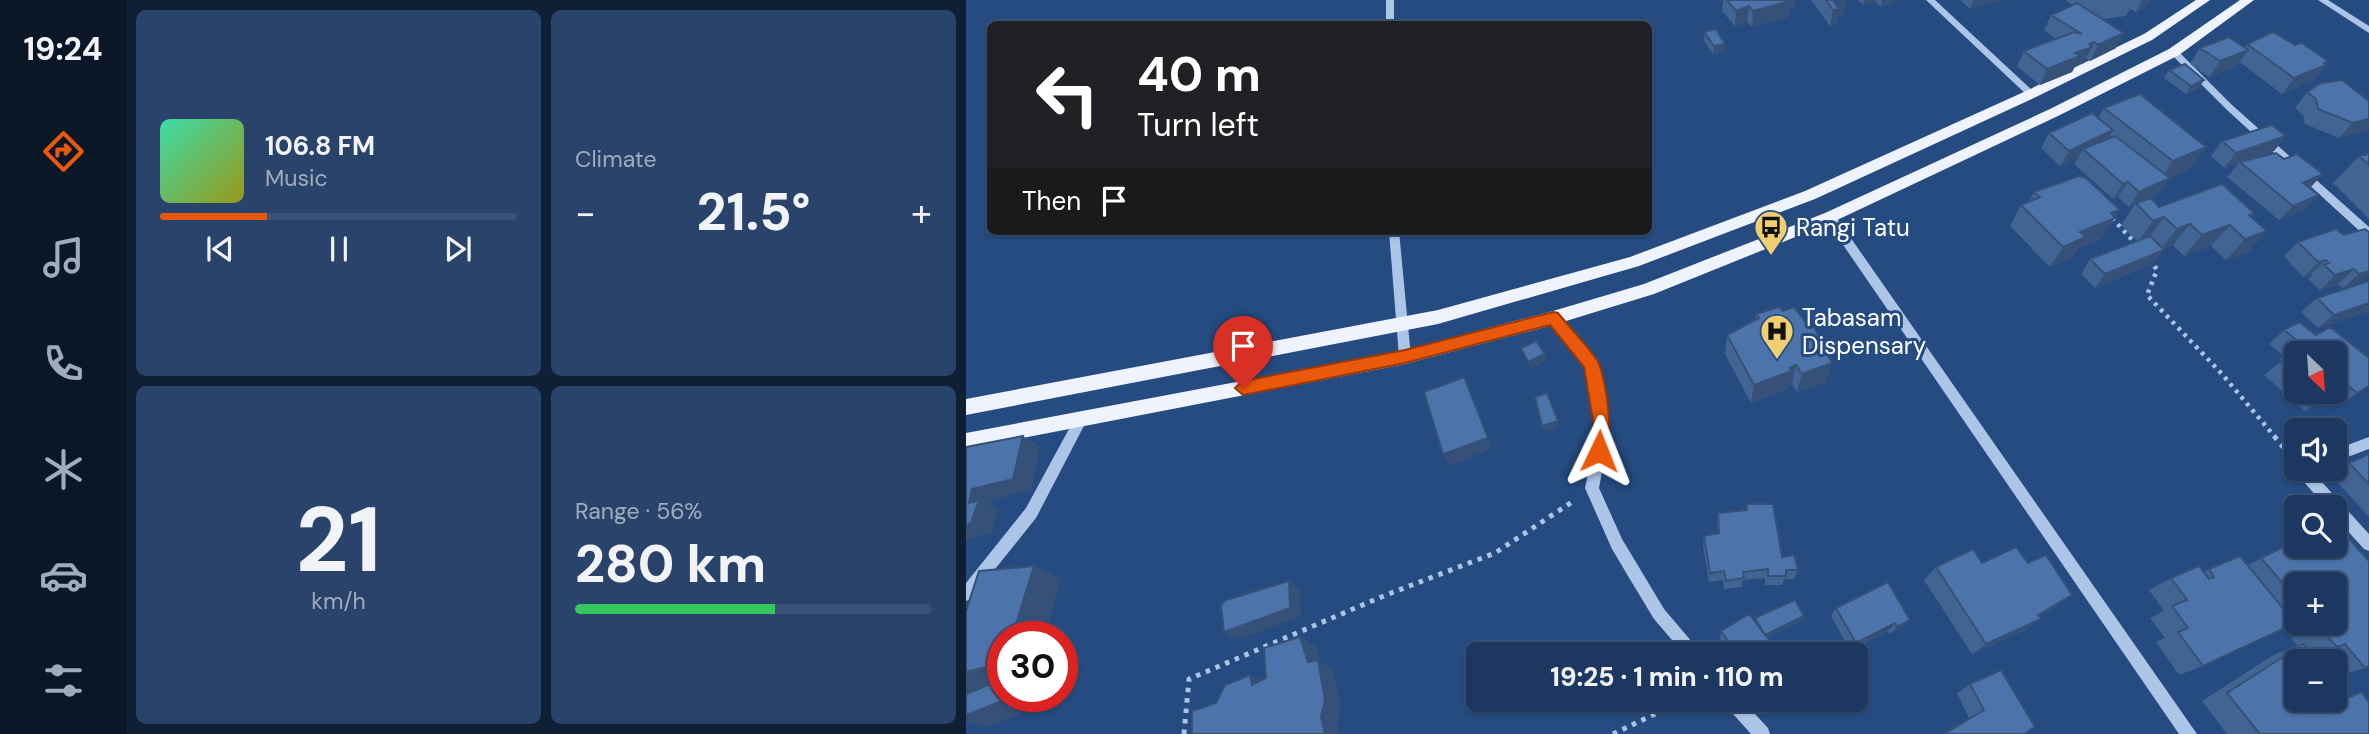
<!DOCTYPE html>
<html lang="en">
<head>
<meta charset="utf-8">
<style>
	:root { --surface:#1c3861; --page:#29436a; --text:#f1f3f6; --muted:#a0acbd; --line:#3a5276; --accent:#ea580c }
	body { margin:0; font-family:"DM Sans",sans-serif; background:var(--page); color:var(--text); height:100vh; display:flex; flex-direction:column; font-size:26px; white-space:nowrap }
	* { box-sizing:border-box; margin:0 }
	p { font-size:23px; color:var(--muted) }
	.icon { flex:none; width:38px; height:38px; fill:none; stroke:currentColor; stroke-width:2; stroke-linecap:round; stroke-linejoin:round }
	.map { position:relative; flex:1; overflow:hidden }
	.side { display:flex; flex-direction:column; gap:10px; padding:10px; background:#0f1f35; width:840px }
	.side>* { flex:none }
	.banner { position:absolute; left:21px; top:21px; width:665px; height:214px; border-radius:10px; box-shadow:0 2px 5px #0004,0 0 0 2px var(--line); background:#202124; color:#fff; overflow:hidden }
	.needle { width:46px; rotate:155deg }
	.controls { position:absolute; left:1318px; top:341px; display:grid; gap:14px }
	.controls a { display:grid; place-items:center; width:63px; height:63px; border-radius:10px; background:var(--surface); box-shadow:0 2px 5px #0004,0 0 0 2px var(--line); font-size:35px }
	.speed { position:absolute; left:21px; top:621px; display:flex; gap:14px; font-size:35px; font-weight:700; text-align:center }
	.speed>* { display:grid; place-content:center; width:91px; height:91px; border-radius:50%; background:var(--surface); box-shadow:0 2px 5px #0004,0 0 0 2px var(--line); line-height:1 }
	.speed .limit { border:10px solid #d22; background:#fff; color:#111 }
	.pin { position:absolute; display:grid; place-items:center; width:60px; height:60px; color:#fff; margin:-72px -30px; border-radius:50% 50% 50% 0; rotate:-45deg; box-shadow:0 0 7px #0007 }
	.pin .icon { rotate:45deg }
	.me { position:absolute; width:77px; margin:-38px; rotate:2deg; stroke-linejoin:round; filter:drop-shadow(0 0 5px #0008) }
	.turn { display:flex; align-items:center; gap:24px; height:147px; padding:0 35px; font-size:32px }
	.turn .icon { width:91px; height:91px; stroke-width:2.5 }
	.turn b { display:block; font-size:49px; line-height:60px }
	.then { display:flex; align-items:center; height:66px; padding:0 35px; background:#0003; gap:14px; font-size:26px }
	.big { font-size:52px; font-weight:800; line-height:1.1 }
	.side .widget { flex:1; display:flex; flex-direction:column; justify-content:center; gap:10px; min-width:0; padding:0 24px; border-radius:10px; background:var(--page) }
	.side .dial { align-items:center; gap:0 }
	.dial b { font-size:91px; line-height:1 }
	.song { display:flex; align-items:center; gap:21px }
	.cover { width:84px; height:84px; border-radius:10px; background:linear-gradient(135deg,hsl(160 70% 55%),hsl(60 70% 35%)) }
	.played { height:7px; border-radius:4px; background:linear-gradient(90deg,var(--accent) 30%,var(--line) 30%) }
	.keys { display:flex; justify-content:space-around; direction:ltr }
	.heat { display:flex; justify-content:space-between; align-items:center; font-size:38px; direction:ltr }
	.charge { height:10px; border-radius:5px; background:linear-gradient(90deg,#34c759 56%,var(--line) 0) }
	.side .tiles { flex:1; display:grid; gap:10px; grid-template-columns:repeat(2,1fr) }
	.trip { position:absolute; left:500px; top:642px; width:402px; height:70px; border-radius:10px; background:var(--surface); box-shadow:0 2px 5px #0004,0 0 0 2px var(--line); font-weight:800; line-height:70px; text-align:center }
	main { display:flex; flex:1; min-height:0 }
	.tabs { display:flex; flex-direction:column; width:126px; justify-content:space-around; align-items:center; background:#0b1627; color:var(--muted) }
	.tabs .icon { width:49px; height:49px }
	.tabs .selected { color:var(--accent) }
	.tabs b { font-size:32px; color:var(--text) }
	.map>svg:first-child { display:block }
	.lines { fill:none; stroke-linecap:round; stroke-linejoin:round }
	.path-far1 { stroke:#acc5e7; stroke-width:4.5; stroke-dasharray:3.5 5; stroke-linecap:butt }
	.path { stroke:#acc5e7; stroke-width:5; stroke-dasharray:4.5 6; stroke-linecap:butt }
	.minor { fill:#acc5e7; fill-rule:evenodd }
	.major { fill:#eef3fd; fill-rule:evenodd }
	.wall { fill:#426492; fill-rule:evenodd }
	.shaded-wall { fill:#365177 }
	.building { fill:#4d74aa; stroke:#365177; stroke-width:2 }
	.route { fill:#ea580c; stroke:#983908; stroke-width:2 }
	.labels { text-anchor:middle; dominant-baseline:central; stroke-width:6; stroke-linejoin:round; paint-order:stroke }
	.poi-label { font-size:24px; fill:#fff; stroke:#254b81; text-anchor:start }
</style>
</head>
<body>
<main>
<nav class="tabs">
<b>19:24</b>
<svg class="icon selected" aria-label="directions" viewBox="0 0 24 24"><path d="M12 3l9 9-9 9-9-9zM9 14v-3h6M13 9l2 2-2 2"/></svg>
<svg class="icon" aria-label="music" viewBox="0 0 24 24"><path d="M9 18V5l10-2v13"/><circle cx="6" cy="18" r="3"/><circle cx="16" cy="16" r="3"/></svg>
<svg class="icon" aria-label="phone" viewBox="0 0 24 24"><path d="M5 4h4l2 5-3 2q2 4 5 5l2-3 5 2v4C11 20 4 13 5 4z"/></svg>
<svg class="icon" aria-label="climate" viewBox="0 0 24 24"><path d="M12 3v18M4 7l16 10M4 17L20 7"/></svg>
<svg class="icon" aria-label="car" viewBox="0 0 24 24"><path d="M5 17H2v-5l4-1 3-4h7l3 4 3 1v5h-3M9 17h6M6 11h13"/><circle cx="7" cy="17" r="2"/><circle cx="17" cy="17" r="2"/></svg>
<svg class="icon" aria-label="filters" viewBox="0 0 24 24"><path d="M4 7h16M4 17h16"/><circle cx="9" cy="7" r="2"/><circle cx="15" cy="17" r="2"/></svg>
</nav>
<section class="side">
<div class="tiles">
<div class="widget">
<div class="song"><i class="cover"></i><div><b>106.8 FM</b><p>Music</p></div></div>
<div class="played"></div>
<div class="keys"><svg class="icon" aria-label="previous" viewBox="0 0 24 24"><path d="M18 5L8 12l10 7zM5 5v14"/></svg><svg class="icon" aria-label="pause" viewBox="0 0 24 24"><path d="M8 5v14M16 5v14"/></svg><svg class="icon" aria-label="next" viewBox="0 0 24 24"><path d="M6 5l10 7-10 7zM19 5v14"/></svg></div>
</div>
<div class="widget"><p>Climate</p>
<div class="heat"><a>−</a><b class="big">21.5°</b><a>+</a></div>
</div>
<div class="widget dial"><b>21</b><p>km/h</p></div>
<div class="widget"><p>Range · 56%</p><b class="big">280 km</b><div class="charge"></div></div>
</div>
</section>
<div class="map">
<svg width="1403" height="734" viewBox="0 0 1403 734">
	<rect width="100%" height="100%" fill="#254b81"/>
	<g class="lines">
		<path class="path-far1" d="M 1146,218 L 1171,245
			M 1184,259 L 1191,270 L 1181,295 L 1256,374 L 1309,437"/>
		<path class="path" d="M 1308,436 L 1323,454
			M 218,734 L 223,679 L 420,595 L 529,553 L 609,500
			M 647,734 L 718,700"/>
		<path class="minor" d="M 420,0 L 428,0 L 428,24 L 420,24 Z
			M 960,0 L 969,0 L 1068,92 L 1068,96 L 1062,96 Z
			M 1352,0 L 1362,0 L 1403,26 L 1403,33 Z
			M 1208,49 L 1211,50 L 1266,105 L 1403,227 L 1403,237 L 1399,236 L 1260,109 L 1203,52 Z
			M 864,213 L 868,214 L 1231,734 L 1213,734 L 860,220 L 859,217 L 860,214 Z
			M 423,231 L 433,231 L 445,357 L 443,361 L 435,361 L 433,357 Z
			M 587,313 L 591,315 L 631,365 L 643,432 L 633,488 L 656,539 L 698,609 L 732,649 L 734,654 L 718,654 L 688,619 L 665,581 L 646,549 L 619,488 L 631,432 L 619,367 L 583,321 L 581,318 L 583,315 Z
			M 115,414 L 120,416 L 121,420 L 70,518 L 5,599 L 0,601 L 0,583 L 60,508 L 110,416 Z
			M 1403,437 L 1403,449 L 1368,462 L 1368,450 Z
			M 1330,465 L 1330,469 L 1344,469 L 1403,534 L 1403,551 L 1398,549 L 1368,516 L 1368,508 L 1361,508 L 1330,473 L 1328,469 Z
			M 758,700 L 776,700 L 802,728 L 804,734 L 785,734 L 760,706 Z"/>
		<path class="major" d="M 1230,0 L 1244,0 L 1186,40 L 1070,97 L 849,199 L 673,266 L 472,324 L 0,415 L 0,399 L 472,310 L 664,257 L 839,191 L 1060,91 L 1178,34 Z
			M 1274,0 L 1288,0 L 1213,55 L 1094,115 L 869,221 L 688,294 L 587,325 L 439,364 L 0,449 L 0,433 L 439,350 L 587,311 L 678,284 L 859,213 L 1084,109 L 1203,49 Z"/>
	</g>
	<path class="wall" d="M 757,0 L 829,0 L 828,8 L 823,10 L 822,17 L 786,27 L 781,22 L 769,26 L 756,11 Z
		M 845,0 L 880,0 L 877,14 L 872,16 L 870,24 L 864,26 Z
		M 892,0 L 931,0 L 915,7 L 910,2 L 897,5 Z
		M 994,0 L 1038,0 L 1004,9 Z
		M 1099,0 L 1184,0 L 1179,7 L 1170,12 L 1164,9 L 1160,16 L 1136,19 L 1150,48 L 1124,61 L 1120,58 L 1118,63 L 1109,66 L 1106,72 L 1074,85 L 1051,66 L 1058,51 L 1090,39 L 1078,30 L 1085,15 L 1107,5 Z
		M 738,32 L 759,52 L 747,54 L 738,40 Z
		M 1281,44 L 1360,64 L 1360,65 L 1348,80 L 1316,94 L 1274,62 L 1271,66 L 1243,77 L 1224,64 L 1234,48 L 1278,48 Z
		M 1203,70 L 1233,88 L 1220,94 L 1198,78 Z
		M 1341,92 L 1403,130 L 1373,138 L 1339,124 L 1337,115 L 1329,108 Z
		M 1138,108 L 1240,147 L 1224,169 L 1203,178 L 1193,193 L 1174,202 L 1193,207 L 1288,213 L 1285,217 L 1301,231 L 1282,252 L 1260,260 L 1245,246 L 1218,256 L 1207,245 L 1197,249 L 1198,250 L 1187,264 L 1129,288 L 1115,274 L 1124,259 L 1171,241 L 1155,225 L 1169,204 L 1163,207 L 1152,197 L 1147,199 L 1108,164 L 1112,158 L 1094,166 L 1075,148 L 1083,133 L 1132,118 Z
		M 1320,136 L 1308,151 L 1284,159 L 1344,188 L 1353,195 L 1338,210 L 1313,220 L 1261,177 L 1273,163 L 1258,168 L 1245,156 L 1256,141 Z
		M 1403,154 L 1403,219 L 1367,183 L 1393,156 Z
		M 1068,192 L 1149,217 L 1149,218 L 1135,239 L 1113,248 L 1106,258 L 1084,267 L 1044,226 L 1055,205 L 1063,201 Z
		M 1399,229 L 1394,282 L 1377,288 L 1372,284 L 1354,290 L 1342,279 L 1346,276 L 1345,274 L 1337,277 L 1318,256 L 1332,242 L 1378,235 Z
		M 1351,298 L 1403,311 L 1352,328 L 1335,312 Z
		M 790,314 L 860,382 L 831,392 L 826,384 L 823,385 L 822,389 L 785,403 L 759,354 L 761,335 L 789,320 Z
		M 1318,330 L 1350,335 L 1403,358 L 1403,387 L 1373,405 L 1363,396 L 1339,411 L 1298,375 L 1315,361 L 1313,360 L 1318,356 L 1303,344 ZM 1330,354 L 1368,392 L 1330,392 Z
		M 1403,454 L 1403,517 L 1364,474 L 1383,463 Z
		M 781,504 L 816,557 L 832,570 L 828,579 L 818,579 L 816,585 L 799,585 L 799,578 L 777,580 L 776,587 L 758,589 L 757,580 L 743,582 L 737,546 L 738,536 L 752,533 L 751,523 L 752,513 L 780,510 Z
		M 1330,541 L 1399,668 L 1368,677 L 1368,662 L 1355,662 L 1349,655 L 1347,655 L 1383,696 L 1395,692 L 1403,734 L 1261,734 L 1236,701 L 1309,654 L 1332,646 L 1318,629 L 1237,666 L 1213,675 L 1190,642 L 1199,638 L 1184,618 L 1198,611 L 1183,590 L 1205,578 L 1238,572 L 1243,569 L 1282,565 ZM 1330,584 L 1368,623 L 1330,623 Z
		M 1016,563 L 1062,563 L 1106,595 L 1089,607 L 1073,616 L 1075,619 L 1059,630 L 1006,654 L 958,580 L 970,567 Z
		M 870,608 L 944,620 L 936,627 L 924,634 L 922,631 L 884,650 L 865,616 Z
		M 838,616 L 836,620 L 801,637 L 814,654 L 765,654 L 754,639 L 755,631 L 788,620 L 789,618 Z
		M 1004,684 L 1058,734 L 976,734 L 1003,718 L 991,693 Z"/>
	<path class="shaded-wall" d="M 819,0 L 829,0 L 828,8 L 823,10 L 822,17 L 786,27 L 787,11 Z
		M 876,0 L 880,0 L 877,14 L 872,16 L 870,24 L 864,26 L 868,2 Z
		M 898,0 L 911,0 L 910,2 L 897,5 Z
		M 916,0 L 931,0 L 915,7 Z
		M 1007,0 L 1038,0 L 1004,9 Z
		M 1176,0 L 1184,0 L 1179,7 L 1170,12 Z
		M 783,6 L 781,22 L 769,26 L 770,11 Z
		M 1158,33 L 1150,48 L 1124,61 L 1132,45 Z
		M 1128,42 L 1118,63 L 1109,66 L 1106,72 L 1074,85 L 1081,69 Z
		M 759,44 L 759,52 L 747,54 L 748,46 Z
		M 1282,50 L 1271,66 L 1243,77 L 1254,61 Z
		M 1362,61 L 1348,80 L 1316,94 L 1328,78 Z
		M 1238,80 L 1233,88 L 1220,94 L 1225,86 Z
		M 1403,119 L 1403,130 L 1373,138 L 1387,123 Z
		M 1147,130 L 1138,145 L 1117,149 L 1112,158 L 1094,166 L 1103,151 Z
		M 1320,136 L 1308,151 L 1258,168 L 1270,153 Z
		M 1240,147 L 1224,169 L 1192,183 L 1207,161 Z
		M 1357,174 L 1343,189 L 1337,183 Z
		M 1204,178 L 1193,193 L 1163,207 L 1173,192 Z
		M 1162,182 L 1152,197 L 1147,199 L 1157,184 Z
		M 1353,195 L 1338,210 L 1313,220 L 1327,206 Z
		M 1154,210 L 1135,239 L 1113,248 L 1106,258 L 1084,267 L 1097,247 L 1114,232 L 1145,213 Z
		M 1198,217 L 1182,238 L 1172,242 L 1187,221 Z
		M 1224,224 L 1207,245 L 1194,250 L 1211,229 Z
		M 1264,225 L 1245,246 L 1218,256 L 1236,235 Z
		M 501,231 L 527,231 L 503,238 Z
		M 1301,231 L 1282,252 L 1260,260 L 1279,239 Z
		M 1198,250 L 1187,264 L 1129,288 L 1139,274 Z
		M 1360,260 L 1345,274 L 1337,277 L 1352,262 Z
		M 1403,265 L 1403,275 L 1394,282 L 1377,288 Z
		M 1388,269 L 1372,284 L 1354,290 L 1369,275 Z
		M 1403,303 L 1403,311 L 1352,328 L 1368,315 Z
		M 579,354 L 580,361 L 564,369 L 562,362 Z
		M 866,363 L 860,382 L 831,392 L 836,374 Z
		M 830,365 L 826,384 L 823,385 L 822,389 L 785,403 L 788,385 Z
		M 498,377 L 526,449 L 484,466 L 477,454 Z
		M 1380,384 L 1363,396 L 1339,411 L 1356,399 Z
		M 1403,386 L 1394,393 L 1373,405 L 1391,393 Z
		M 592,421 L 593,427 L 578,432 L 576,426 Z
		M 57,436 L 74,447 L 65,490 L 26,500 L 24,506 L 33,510 L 25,533 L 0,540 L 0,525 L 3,503 L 6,489 Z
		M 68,566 L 95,579 L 78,637 L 42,637 L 44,628 Z
		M 323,581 L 334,590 L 335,616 L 271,640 L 258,632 Z
		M 1106,595 L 1089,607 L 1056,626 L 1072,615 Z
		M 838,616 L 836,620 L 796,639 L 798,635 Z
		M 1075,619 L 1059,630 L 1006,654 L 1020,644 Z
		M 944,620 L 936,627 L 924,634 L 931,627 Z
		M 929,623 L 922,631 L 884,650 L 890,643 Z
		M 334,637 L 350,647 L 355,662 L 368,670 L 375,708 L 371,724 L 373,734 L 359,734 L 342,662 Z
		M 37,660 L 37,680 L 0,696 L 0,672 Z
		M 284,675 L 303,684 L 286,685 Z
		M 49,696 L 83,696 L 83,703 L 22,727 L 0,722 L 0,708 Z"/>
	<path class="building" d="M 761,0 L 823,0 L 824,1 L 787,11 L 783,6 L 770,11 Z
		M 860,0 L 876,0 L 868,2 L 873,9 L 867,10 Z
		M 1111,3 L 1158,33 L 1132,45 L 1128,42 L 1123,44 L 1126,47 L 1109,53 L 1114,56 L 1081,69 L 1058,51 L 1108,32 L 1116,34 L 1085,15 Z
		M 750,29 L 759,44 L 748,46 L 738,32 Z
		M 1307,32 L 1329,45 L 1336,43 L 1362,61 L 1358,63 L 1360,65 L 1328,78 L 1281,44 Z
		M 1263,37 L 1282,50 L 1254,61 L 1234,48 Z
		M 1219,64 L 1238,80 L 1225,86 L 1203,70 Z
		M 1376,80 L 1403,101 L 1403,119 L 1387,123 L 1352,109 L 1350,99 L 1341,92 L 1355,83 Z
		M 1174,94 L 1240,147 L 1207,161 L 1138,108 Z
		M 1126,113 L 1147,130 L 1103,151 L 1083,133 Z
		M 1306,125 L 1320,136 L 1270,153 L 1256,141 Z
		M 1149,136 L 1204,178 L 1173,192 L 1162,182 L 1157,184 L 1117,149 Z
		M 1310,153 L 1318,159 L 1331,154 L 1357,174 L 1337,183 L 1353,195 L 1327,206 L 1274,162 Z
		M 1403,154 L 1403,165 L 1393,156 Z
		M 1113,176 L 1120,178 L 1154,210 L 1145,213 L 1149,218 L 1114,232 L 1120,237 L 1097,247 L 1055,205 L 1074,197 L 1068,192 Z
		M 1256,184 L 1288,213 L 1283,215 L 1301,231 L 1279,239 L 1264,225 L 1236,235 L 1224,224 L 1211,229 L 1198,217 L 1187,221 L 1170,203 L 1185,198 L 1193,207 Z
		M 1370,229 L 1378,235 L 1399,229 L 1403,232 L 1403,271 L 1393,274 L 1388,269 L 1369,275 L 1358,265 L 1363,263 L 1360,260 L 1352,262 L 1332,242 Z
		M 1184,236 L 1198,250 L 1139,274 L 1124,259 Z
		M 1403,281 L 1403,303 L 1368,315 L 1351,298 Z
		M 813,307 L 817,311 L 828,307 L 844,328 L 848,327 L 866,363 L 836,374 L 830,365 L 824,368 L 826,371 L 788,385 L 761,335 L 793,318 L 790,314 Z
		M 1333,322 L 1350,335 L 1364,327 L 1403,358 L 1403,386 L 1391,393 L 1380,384 L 1368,391 L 1368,354 L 1330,354 L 1330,376 L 1314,362 L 1334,351 L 1329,346 L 1334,343 L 1318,330 Z
		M 570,341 L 579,354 L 562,362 L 555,348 Z
		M 498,377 L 522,438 L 477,454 L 458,392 Z
		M 1348,392 L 1367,392 L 1356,399 Z
		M 581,393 L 592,421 L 576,426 L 569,397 Z
		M 57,436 L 47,479 L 6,489 L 3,503 L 13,500 L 5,523 L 0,525 L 0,447 Z
		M 1403,454 L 1403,484 L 1383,463 Z
		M 781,504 L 807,504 L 816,557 L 828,555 L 832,570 L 820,570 L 820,576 L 802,576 L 802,569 L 777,572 L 778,578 L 760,581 L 758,571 L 744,573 L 738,536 L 753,533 L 752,513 L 781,510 Z
		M 1368,522 L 1403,561 L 1403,666 L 1399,668 L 1379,644 L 1371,647 L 1350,623 L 1368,623 L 1368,584 L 1330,584 L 1330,599 L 1295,558 L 1330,541 L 1330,546 L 1368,546 Z
		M 1050,547 L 1062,563 L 1080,555 L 1106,595 L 1072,615 L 1075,619 L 1020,644 L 970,567 L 1007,549 L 1016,563 Z
		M 1274,556 L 1329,623 L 1237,666 L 1212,632 L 1222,628 L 1206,606 L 1221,600 L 1205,578 L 1233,566 L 1243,579 L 1248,577 L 1243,569 Z
		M 68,566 L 49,627 L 44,628 L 42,637 L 37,637 L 36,663 L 0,672 L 0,611 L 13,571 Z
		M 323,581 L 324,608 L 258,632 L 255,605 L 260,600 Z
		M 922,582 L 944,620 L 931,627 L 929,623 L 890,643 L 870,608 Z
		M 829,600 L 838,616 L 799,635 L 789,618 Z
		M 783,614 L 814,654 L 772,654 L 755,631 Z
		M 334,637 L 342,662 L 352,660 L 359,700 L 355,717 L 359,734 L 226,734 L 226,711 L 250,703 L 259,685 L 284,675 L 286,685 L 300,678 L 298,648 Z
		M 1337,644 L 1353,662 L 1330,662 L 1330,700 L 1368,700 L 1368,679 L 1384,697 L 1395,692 L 1403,702 L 1403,734 L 1294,734 L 1261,693 Z
		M 1035,670 L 1069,727 L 1058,734 L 978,734 L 1018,710 L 1004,684 Z
		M 37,679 L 37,696 L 49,696 L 0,715 L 0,694 Z"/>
	<path class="route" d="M 587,312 L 592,313 C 605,329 620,344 631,360 C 640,375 652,451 633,458 L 625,451 L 629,432 L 618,367 L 584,325 L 439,363 L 277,395 L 269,388 L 277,381 L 439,350 Z"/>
	<defs>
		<symbol id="bus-pin" viewBox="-11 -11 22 30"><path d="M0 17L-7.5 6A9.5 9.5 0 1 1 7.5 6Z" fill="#f0cf71" stroke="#254b81"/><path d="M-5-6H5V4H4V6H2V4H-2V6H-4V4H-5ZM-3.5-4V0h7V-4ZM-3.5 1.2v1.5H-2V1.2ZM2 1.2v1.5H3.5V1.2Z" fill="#111"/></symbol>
		<symbol id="hospital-pin" viewBox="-11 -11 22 30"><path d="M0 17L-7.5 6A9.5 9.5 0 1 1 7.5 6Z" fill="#f0cf71" stroke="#254b81"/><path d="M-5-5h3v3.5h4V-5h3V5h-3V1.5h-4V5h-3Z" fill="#111"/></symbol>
	</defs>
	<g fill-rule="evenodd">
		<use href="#bus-pin" x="786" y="208" width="38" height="52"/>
		<use href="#hospital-pin" x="792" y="312" width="38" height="52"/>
	</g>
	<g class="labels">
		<g class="poi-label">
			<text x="830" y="227">Rangi Tatu</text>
			<text x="836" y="317">Tabasam<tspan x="836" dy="28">Dispensary</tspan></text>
		</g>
	</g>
</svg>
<div class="controls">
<a><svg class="needle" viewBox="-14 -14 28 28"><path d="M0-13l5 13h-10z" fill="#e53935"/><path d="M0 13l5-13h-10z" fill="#a0acbd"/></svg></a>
<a><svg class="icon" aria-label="sound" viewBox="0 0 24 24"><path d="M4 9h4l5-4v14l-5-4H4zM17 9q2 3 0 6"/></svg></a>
<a><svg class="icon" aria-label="search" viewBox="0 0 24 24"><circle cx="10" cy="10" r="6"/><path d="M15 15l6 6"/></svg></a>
<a>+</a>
<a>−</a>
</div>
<div class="speed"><div class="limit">30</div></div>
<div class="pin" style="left:277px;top:388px;background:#d93025"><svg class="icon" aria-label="arrive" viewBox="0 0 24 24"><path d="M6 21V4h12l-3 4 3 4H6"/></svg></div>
<svg class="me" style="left:633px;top:451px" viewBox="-20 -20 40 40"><path d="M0-17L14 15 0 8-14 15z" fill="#ea580c" stroke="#fff" stroke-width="4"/></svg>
<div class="trip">19:25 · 1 min · 110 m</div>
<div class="banner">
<div class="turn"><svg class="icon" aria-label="left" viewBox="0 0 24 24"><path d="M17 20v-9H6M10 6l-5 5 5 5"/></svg><div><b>40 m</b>Turn left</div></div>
<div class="then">Then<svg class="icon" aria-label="arrive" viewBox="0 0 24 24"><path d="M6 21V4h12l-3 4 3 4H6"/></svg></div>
</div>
</div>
</main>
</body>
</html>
